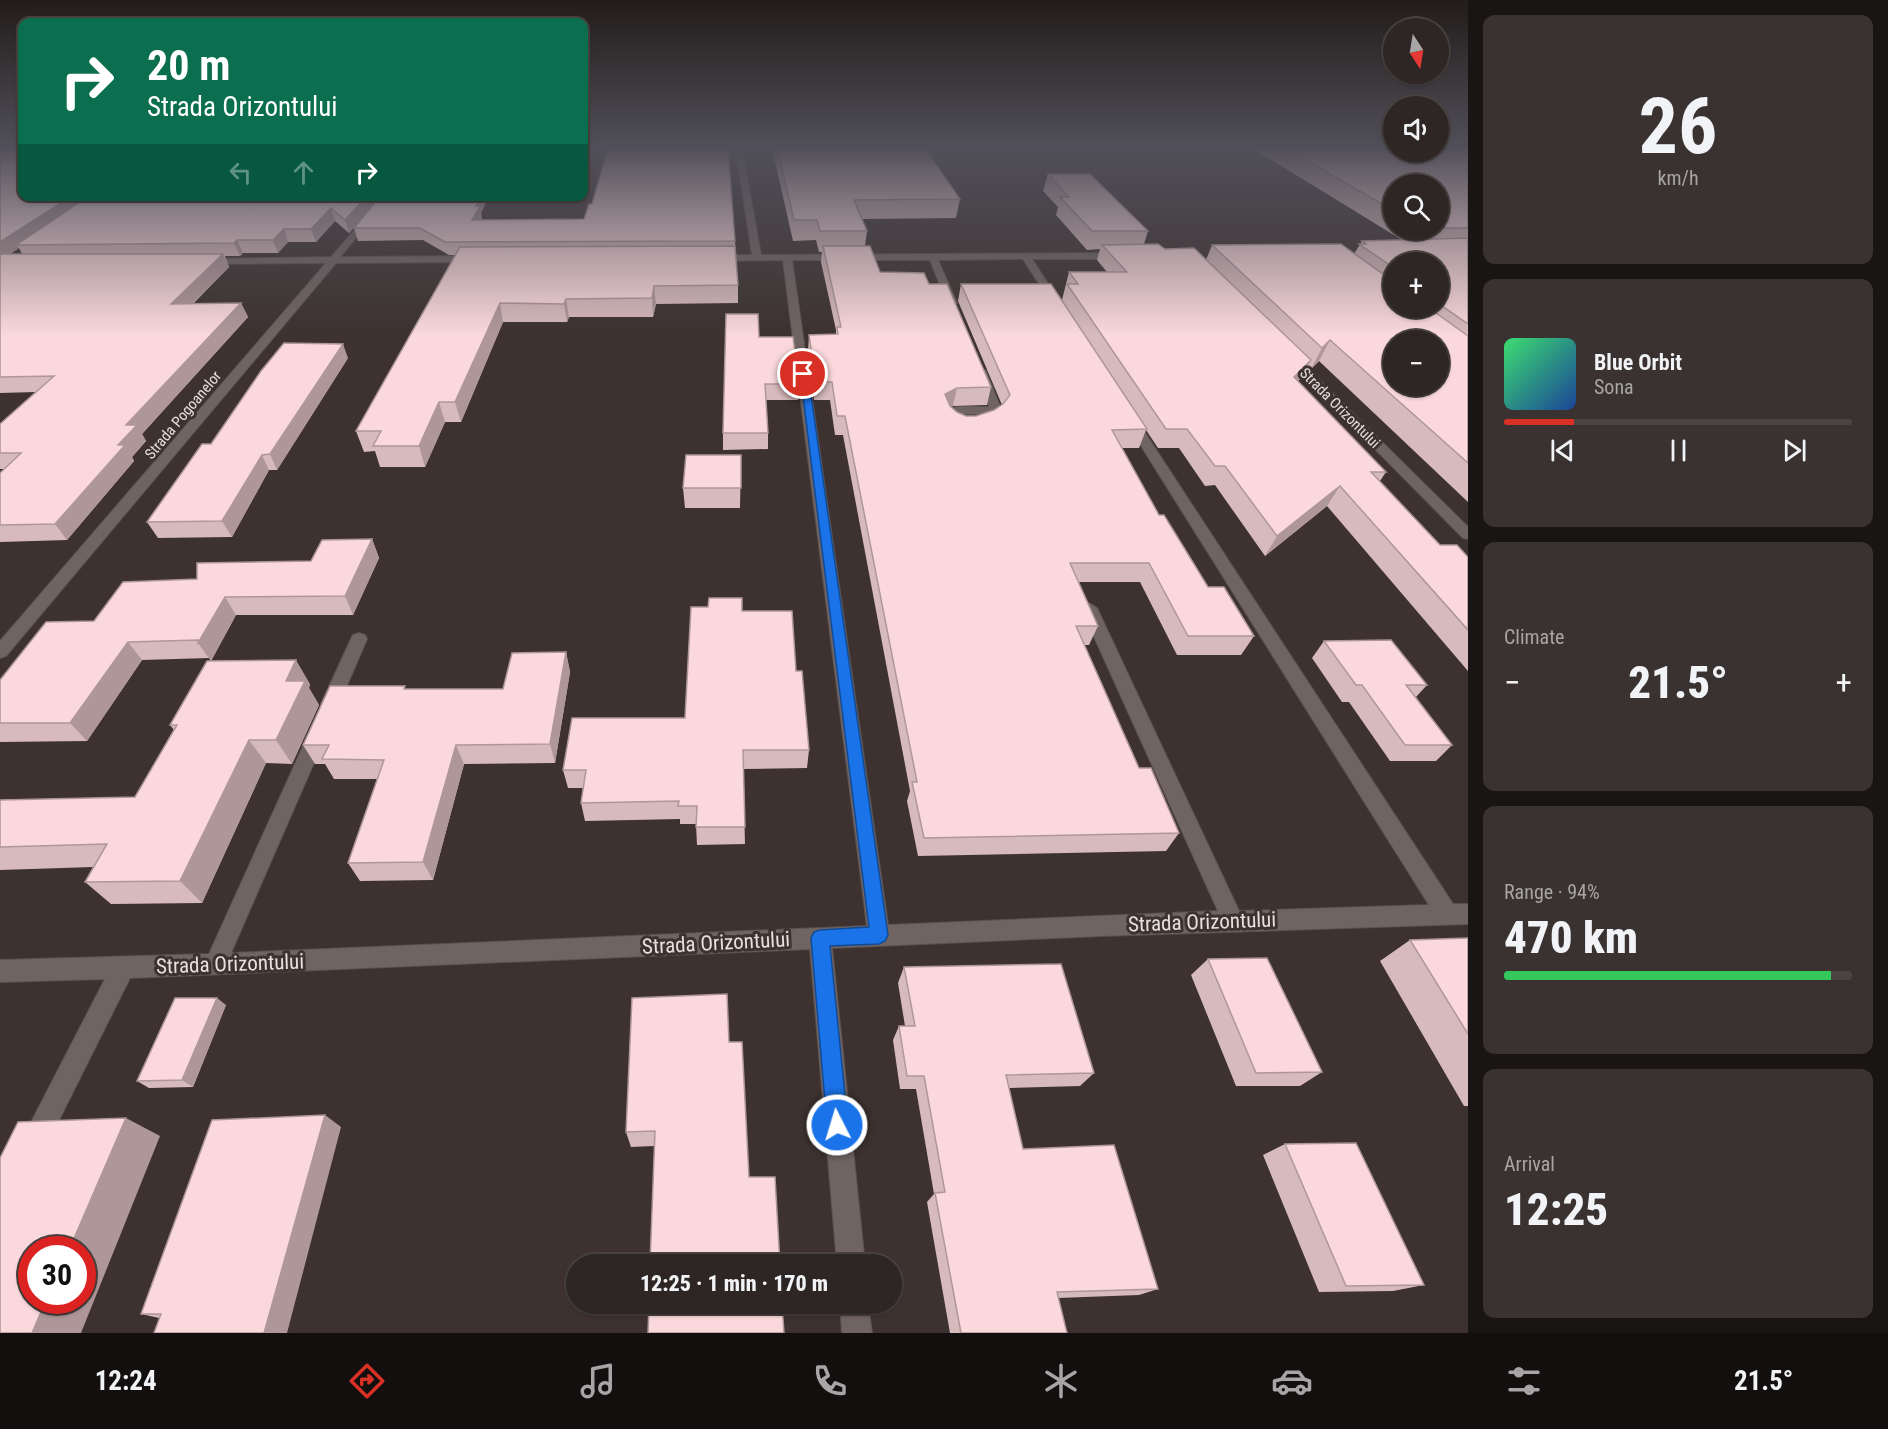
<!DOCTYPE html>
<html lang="en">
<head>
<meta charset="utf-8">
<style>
	:root { --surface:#2e2624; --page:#3a3231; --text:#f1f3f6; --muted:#a7a5a6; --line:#494341; --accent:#d93025 }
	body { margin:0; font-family:"Roboto Condensed",sans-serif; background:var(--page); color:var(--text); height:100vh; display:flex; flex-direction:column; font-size:22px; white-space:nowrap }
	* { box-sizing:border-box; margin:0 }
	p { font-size:20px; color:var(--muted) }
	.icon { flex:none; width:33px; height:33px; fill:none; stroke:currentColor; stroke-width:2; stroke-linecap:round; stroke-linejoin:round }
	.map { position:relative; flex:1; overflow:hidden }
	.sheet { display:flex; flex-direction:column; gap:15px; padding:15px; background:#191514; width:420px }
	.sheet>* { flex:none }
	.banner { position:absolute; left:18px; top:18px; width:570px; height:183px; border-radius:12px; box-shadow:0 2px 4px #0004,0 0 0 2px var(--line); background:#0b6e4f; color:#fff; overflow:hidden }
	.needle { width:39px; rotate:168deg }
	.tools { position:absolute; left:1383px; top:18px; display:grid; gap:12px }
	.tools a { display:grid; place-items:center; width:66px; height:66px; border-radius:50%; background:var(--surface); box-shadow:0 2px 4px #0004,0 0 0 2px var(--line); font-size:30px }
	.speed { position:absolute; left:18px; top:1236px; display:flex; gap:12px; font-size:30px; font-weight:700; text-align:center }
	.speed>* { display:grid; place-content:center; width:78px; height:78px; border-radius:50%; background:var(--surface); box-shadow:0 2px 4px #0004,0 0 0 2px var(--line); line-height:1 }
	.speed .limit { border:9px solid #d22; background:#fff; color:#111 }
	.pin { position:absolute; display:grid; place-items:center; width:51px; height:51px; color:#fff; margin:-26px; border:3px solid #fff; border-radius:50%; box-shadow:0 2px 6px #0007 }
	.me { position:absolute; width:66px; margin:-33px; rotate:355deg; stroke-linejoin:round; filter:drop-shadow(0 0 4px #0008) }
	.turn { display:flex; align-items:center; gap:21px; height:126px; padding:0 30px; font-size:27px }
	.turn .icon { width:78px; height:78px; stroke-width:2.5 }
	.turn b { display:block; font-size:42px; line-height:51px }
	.lanes { display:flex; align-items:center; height:57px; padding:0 30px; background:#0003; justify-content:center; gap:30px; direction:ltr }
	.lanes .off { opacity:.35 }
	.big { font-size:45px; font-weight:800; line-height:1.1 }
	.sheet .card { flex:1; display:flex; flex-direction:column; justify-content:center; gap:9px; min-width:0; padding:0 21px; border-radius:12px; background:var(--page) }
	.sheet .dial { align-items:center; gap:0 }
	.dial b { font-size:78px; line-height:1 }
	.song { display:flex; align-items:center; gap:18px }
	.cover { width:72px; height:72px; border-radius:9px; background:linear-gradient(135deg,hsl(140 70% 55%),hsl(220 70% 35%)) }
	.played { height:6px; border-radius:3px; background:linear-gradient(90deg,var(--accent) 20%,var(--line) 20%) }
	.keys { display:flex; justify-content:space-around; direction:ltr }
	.heat { display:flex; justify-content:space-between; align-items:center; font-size:33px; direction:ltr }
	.charge { height:9px; border-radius:4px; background:linear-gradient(90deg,#34c759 94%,var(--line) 0) }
	.trip { position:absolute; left:566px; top:1254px; width:336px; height:60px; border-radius:30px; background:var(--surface); box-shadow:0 2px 4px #0004,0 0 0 2px var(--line); font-weight:800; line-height:60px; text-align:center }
	.tab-bar { display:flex; height:96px; justify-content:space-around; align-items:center; background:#120f0e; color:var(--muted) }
	.tab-bar .icon { width:42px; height:42px }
	.tab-bar .selected { color:var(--accent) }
	.tab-bar b { font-size:27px; color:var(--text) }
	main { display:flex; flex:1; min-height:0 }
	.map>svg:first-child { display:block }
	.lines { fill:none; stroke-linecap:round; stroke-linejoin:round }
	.minor-casing { stroke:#5a514f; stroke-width:2 }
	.minor { fill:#706462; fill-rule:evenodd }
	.wall { fill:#d7babc; fill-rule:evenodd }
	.shaded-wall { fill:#af9799 }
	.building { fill:#fad8db; stroke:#af9799; stroke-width:1.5; fill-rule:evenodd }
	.route { fill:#1a73e8; stroke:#114b97; stroke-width:1.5 }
	.labels { text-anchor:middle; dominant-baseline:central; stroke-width:6; stroke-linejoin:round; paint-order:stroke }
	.far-street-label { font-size:15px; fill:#e6e0de; stroke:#3d3230 }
	.near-street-label { font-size:21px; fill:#e6e0de; stroke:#3d3230 }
</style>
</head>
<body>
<main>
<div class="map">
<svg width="1468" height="1333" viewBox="0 0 1468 1333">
	<rect width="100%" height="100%" fill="#3d3230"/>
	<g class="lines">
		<defs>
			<path id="minor" d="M 736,148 L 742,148 L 761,255 L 1119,253 L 1123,256 L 1119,259 L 1032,259 L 1060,302 L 1055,305 L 1052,304 L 1023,259 L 938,260 L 957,303 L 952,306 L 947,303 L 930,260 L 792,260 L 888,925 L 1218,911 L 1081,608 L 1089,603 L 1097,608 L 1239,911 L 1429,905 L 1126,422 L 1132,418 L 1138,422 L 1453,904 L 1468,904 L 1468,924 L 1101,936 L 832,948 L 865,1264 L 837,1264 L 810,949 L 130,978 L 44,1150 L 35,1154 L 26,1150 L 22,1141 L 26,1132 L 105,979 L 0,982 L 0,960 L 209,954 L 309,733 L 312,728 L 318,726 L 324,728 L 327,733 L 231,953 L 867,926 L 783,260 L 716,261 L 712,258 L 716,255 L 752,255 Z
				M 384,196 L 391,196 L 340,257 L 474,256 L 478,259 L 474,262 L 336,263 L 6,656 L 0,658 L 0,641 L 326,263 L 206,264 L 202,261 L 203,259 L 331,257 Z
				M 1290,354 L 1294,355 L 1468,527 L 1468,539 L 1463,538 L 1286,359 L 1286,355 Z
				M 981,368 L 986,371 L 1001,409 L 989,414 L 955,414 L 960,425 L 958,428 L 950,428 L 943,413 C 954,403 975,408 989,407 L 976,371 Z
				M 359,633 L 365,635 L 367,639 L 339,704 L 336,709 L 330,711 L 324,709 L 321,704 L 351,639 L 353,635 Z
				M 840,1304 L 868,1304 L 872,1333 L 842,1333 Z"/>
		</defs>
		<use href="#minor" class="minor-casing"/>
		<use href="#minor" class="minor"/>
	</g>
	<path class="wall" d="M 0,148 L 22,196 L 489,196 L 481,213 L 482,220 L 735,241 L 738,285 L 738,303 L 656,304 L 653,317 L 569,317 L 567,322 L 503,322 L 461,422 L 445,422 L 425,467 L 380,467 L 375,451 L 364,452 L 356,431 L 456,255 L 449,255 L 423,240 L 358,241 L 354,228 L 369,211 L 349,233 L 335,221 L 316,242 L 288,242 L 278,253 L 243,253 L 240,256 L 225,256 L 229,267 L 193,304 L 241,303 L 248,317 L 142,434 L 146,441 L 132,457 L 134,461 L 67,540 L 0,542 L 0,473 L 4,469 L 0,469 L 0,424 L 36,392 L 0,393 ZM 19,248 L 22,254 L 10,254 Z
		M 772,148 L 925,148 L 960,199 L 956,218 L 862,219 L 867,231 L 865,246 L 880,272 L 929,284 L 991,387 L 987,405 L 953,406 L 951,407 L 957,412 L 966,416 L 976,416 L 994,410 L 1002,405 L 958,301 L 961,284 L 1062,300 L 1069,272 L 1107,272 L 1097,260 L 1100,249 L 1087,250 L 1056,215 L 1058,207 L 1043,191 L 1048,174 L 1148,231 L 1144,244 L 1206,260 L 1212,245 L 1354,254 L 1362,241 L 1402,240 L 1252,148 L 1468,148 L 1468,502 L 1319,361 L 1311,369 L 1308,366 L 1301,378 L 1298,381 L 1386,472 L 1380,481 L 1440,545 L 1468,557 L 1468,671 L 1327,506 L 1265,556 L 1215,485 L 1205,486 L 1179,448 L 1158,448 L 1146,430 L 1139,448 L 1122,448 L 1159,515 L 1208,587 L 1254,636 L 1241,655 L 1177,655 L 1140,582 L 1079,582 L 1098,626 L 1089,645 L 1084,645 L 1139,768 L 1179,833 L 1166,851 L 918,856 L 907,801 L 910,791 L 843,435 L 835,435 L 830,400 L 814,400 L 808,352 L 809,335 L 836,334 L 836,330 L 821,262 L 822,252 L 819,252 L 816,240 L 793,241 ZM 1394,184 L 1438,184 L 1438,230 L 1394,230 ZM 1394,262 L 1438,262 L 1438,308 L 1394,308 Z
		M 759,337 L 799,384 L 798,400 L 766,400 L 768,433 L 768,449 L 723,450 L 723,433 Z
		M 348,358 L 277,470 L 269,470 L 232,537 L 158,538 L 147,522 Z
		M 741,455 L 740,508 L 685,508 L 683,488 Z
		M 372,539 L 379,558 L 353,615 L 236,615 L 211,661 L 209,658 L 142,660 L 87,741 L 0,742 L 0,680 L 94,621 L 197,579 L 311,561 Z
		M 742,611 L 796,671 L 809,750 L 807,768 L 743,769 L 745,844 L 697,845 L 696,824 L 680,824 L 680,819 L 585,821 L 581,803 L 583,788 L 568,788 L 563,770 L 685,718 Z
		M 1324,641 L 1427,685 L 1416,697 L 1452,745 L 1436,761 L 1390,761 L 1349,702 L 1342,702 L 1312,658 Z
		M 566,652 L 570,672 L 555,763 L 464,764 L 433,880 L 360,881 L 348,863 L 377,779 L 334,779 L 325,764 L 315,764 L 303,745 L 407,689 L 503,689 Z
		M 310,684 L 309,688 L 319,705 L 292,764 L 266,763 L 202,903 L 111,904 L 85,882 L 93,867 L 0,870 L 0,800 L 135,797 L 174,730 L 170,725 Z
		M 1468,938 L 1468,1106 L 1464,1106 L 1380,961 L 1410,940 Z
		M 1208,959 L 1322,1072 L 1300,1086 L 1236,1086 L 1191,975 Z
		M 904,967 L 1094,1073 L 1080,1086 L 1009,1088 L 1023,1149 L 1158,1289 L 1139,1295 L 1058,1298 L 1067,1333 L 950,1333 L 927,1202 L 934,1194 L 916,1089 L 900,1089 L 893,1040 L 899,1026 L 905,1026 L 898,983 Z
		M 226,1005 L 193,1087 L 149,1088 L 137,1081 Z
		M 729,1042 L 749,1177 L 780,1264 L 654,1146 L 631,1147 L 626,1132 Z
		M 341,1127 L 159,1318 L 141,1314 Z
		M 1285,1144 L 1424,1285 L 1393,1291 L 1319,1292 L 1263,1155 Z"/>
	<path class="shaded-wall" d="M 72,196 L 97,196 L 16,245 L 19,248 L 4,258 L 0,258 L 0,242 Z
		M 367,196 L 382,196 L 349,233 L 345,220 Z
		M 481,196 L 489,196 L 481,213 L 482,219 L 475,232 L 472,220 L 476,206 Z
		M 331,208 L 335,221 L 316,242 L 311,229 Z
		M 284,229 L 288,242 L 278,253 L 273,240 Z
		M 237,240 L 243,253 L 240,256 L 234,243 Z
		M 223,254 L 229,267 L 178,318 L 171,304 Z
		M 654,286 L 656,304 L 653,317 L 652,298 Z
		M 566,299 L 569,317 L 567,322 L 564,304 Z
		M 241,303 L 248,317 L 142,434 L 146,441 L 132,457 L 134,461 L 67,540 L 55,524 L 118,445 L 126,425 Z
		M 500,303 L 503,322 L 461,422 L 455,402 Z
		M 1330,340 L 1319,361 L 1311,369 L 1322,348 Z
		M 343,344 L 348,358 L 277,470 L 270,454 Z
		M 1311,360 L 1301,378 L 1284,395 L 1294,377 Z
		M 957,388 L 953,406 L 941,412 L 945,394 Z
		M 439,402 L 445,422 L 425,467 L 419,446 Z
		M 262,455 L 269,470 L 232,537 L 222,521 Z
		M 1340,486 L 1327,506 L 1265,556 L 1277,536 Z
		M 372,539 L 379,558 L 353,615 L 345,596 Z
		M 225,597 L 236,615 L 211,661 L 198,643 Z
		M 128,642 L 142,660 L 87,741 L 70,723 Z
		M 566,652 L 570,672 L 555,763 L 550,744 Z
		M 296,660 L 310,684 L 309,688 L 319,705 L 292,764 L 276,740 L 286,681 Z
		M 249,740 L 266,763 L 202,903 L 180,881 Z
		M 456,745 L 464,764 L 433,880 L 423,862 Z
		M 217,998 L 226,1005 L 193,1087 L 182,1080 Z
		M 325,1115 L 341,1127 L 287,1333 L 264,1333 Z
		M 126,1118 L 160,1136 L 81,1333 L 32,1333 L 46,1300 L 82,1300 L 82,1250 L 69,1250 Z"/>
	<path class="building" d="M 0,148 L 22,148 L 22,196 L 72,196 L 0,242 Z
		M 608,148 L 728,148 L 735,241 L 445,242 L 420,228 L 354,228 L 380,196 L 481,196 L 476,206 L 480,206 L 472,220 L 584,219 L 589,204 L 592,204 Z
		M 777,148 L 925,148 L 960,199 L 854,200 L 867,231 L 820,231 L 817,220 L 794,220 Z
		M 1285,148 L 1394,148 L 1394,152 L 1438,152 L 1438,148 L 1468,148 L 1468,228 L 1438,228 L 1438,184 L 1394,184 L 1394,211 Z
		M 1048,174 L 1090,174 L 1148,231 L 1092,231 L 1060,197 L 1069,197 Z
		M 89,196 L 367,196 L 345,220 L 331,208 L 311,229 L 284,229 L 273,240 L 237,240 L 234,243 L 16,245 Z
		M 1468,238 L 1468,324 L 1438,303 L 1438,262 L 1394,262 L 1394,268 L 1359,244 L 1366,244 L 1362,241 Z
		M 1158,244 L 1165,249 L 1194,248 L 1311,360 L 1294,377 L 1386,472 L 1371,472 L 1440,545 L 1457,545 L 1468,557 L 1468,630 L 1340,486 L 1277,536 L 1225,466 L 1215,466 L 1187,429 L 1166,429 L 1067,284 L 1078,284 L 1069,272 L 1127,272 L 1102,245 Z
		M 1341,244 L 1394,282 L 1394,308 L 1429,308 L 1468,336 L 1468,463 L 1330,340 L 1322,348 L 1212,245 ZM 1394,340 L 1438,340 L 1438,386 L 1394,386 Z
		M 735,246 L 738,285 L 654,286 L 652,298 L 566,299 L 564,304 L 500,303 L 455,402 L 439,402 L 419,446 L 373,446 L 381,431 L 356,431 L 460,247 Z
		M 823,246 L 870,246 L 880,272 L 924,273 L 929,284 L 947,284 L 991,387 L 957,388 L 945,394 L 950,406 L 957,412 L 966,416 L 976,416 L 994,410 L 1003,404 L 1010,395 L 961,284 L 1051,284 L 1147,429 L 1112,430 L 1159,515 L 1164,515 L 1208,587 L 1224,587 L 1254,636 L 1188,636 L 1149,563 L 1070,563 L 1098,626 L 1076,626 L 1139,768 L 1151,768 L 1179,833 L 924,838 L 912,782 L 917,782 L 845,416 L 837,416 L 832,382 L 816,382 L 809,335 L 838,334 L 837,327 L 841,327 Z
		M 0,254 L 223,254 L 171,304 L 241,303 L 126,425 L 137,425 L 118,445 L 125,445 L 55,524 L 0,525 L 0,473 L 21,453 L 0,453 L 0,424 L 54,376 L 0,377 Z
		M 726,314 L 758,314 L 759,337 L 793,337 L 799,384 L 765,384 L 768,433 L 723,433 Z
		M 284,343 L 343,344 L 270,454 L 262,455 L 222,521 L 147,522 L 202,444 L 211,444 L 261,371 Z
		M 686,455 L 741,455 L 741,488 L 683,488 Z
		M 372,539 L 345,596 L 225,597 L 198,643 L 198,640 L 128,642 L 70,723 L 0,723 L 0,680 L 46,622 L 94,621 L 123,582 L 197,579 L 197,563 L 311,561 L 322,540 Z
		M 709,598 L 742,598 L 742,611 L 792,611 L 796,671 L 802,671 L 809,750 L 743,750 L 745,827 L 696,827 L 697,806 L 678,806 L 679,801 L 581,803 L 586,770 L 563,770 L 572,718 L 685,718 L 691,607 L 708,607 Z
		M 1391,640 L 1427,685 L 1406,685 L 1452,745 L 1405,745 L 1362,685 L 1356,685 L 1324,641 Z
		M 566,652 L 550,744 L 456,745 L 423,862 L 348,863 L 384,760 L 322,759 L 329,745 L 303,745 L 330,686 L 405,686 L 404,689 L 503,689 L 512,653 Z
		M 296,660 L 286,681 L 305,681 L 276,740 L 249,740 L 180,881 L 85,882 L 107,844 L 0,847 L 0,800 L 135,797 L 177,725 L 170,725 L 207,661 Z
		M 1468,938 L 1468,1034 L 1410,940 Z
		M 1267,958 L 1322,1072 L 1256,1073 L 1208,959 Z
		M 1061,964 L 1094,1073 L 1006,1075 L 1023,1149 L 1114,1145 L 1158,1289 L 1057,1292 L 1067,1333 L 961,1333 L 935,1193 L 945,1192 L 924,1076 L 907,1076 L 899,1026 L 915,1026 L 904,967 Z
		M 727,994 L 729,1042 L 742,1042 L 749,1177 L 775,1177 L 780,1264 L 650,1264 L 655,1131 L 626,1132 L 632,998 Z
		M 175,998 L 217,998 L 182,1080 L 137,1081 Z
		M 325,1115 L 264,1333 L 154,1333 L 161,1314 L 141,1314 L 212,1120 Z
		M 126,1118 L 69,1250 L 32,1250 L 32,1300 L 46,1300 L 32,1333 L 0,1333 L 0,1158 L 18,1122 Z
		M 1356,1143 L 1424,1285 L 1346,1286 L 1285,1144 Z
		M 649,1304 L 782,1304 L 784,1333 L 648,1333 Z"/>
	<linearGradient id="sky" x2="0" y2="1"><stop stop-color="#221c1a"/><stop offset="0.44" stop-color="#514f59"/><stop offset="1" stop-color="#514f59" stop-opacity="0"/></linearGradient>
	<rect width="1468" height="335" fill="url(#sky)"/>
	<path class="route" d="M 800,372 L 808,374 L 888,935 L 885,941 L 879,944 L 830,946 L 848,1125 L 845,1132 L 837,1135 L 830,1132 L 827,1125 L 811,938 L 814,932 L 820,930 L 869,927 Z"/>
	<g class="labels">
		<g class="far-street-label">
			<text transform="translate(1340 408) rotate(45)">Strada Orizontului</text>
			<text transform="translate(183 415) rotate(-50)">Strada Pogoanelor</text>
		</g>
		<g class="near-street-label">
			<text transform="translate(1202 922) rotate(-2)">Strada Orizontului</text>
			<text transform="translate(716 943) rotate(-3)">Strada Orizontului</text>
			<text transform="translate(230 964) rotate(-2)">Strada Orizontului</text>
		</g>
	</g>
</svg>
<div class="tools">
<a><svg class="needle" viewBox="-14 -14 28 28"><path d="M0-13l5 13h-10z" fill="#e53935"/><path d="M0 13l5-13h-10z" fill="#a7a5a6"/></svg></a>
<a><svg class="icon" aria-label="sound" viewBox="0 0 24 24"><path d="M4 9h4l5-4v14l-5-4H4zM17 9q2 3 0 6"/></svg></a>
<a><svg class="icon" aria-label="search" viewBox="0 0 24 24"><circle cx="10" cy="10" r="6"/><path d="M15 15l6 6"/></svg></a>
<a>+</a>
<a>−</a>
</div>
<div class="speed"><div class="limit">30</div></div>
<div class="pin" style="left:803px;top:374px;background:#d93025"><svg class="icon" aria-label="arrive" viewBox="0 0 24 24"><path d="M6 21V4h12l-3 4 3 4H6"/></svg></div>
<svg class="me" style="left:837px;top:1125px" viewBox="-20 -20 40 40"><circle r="17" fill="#1a73e8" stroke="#fff" stroke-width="3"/><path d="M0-11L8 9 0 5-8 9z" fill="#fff"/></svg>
<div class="trip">12:25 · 1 min · 170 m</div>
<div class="banner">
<div class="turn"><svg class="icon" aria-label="right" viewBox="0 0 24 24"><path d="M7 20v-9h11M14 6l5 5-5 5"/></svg><div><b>20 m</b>Strada Orizontului</div></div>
<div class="lanes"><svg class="icon off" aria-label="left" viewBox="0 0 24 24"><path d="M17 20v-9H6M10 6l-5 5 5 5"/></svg><svg class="icon off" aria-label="ahead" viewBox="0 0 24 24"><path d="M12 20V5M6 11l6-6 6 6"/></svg><svg class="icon" aria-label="right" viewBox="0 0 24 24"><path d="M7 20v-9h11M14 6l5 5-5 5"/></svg></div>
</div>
</div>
<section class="sheet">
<div class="card dial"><b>26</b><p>km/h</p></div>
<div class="card">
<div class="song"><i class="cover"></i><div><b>Blue Orbit</b><p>Sona</p></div></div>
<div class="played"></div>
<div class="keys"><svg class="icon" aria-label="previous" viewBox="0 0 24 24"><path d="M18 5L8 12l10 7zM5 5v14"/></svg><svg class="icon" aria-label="pause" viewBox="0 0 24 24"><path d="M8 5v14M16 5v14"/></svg><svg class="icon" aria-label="next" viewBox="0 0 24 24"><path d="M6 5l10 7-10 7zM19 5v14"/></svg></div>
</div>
<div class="card"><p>Climate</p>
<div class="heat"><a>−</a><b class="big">21.5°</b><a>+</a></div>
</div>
<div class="card"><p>Range · 94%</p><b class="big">470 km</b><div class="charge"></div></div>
<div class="card"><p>Arrival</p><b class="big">12:25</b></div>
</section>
</main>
<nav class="tab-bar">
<b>12:24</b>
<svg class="icon selected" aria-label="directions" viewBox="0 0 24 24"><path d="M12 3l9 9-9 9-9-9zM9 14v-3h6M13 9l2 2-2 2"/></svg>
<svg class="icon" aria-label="music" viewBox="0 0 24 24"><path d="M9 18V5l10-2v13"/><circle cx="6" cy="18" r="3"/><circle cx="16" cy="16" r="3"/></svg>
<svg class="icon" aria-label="phone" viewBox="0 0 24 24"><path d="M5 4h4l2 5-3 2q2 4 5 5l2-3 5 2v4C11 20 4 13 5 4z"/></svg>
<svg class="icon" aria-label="climate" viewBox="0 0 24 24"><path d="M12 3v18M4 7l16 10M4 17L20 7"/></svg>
<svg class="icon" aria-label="car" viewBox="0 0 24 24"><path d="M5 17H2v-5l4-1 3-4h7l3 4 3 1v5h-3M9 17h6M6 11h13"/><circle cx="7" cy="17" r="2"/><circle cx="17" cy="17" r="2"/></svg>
<svg class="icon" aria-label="filters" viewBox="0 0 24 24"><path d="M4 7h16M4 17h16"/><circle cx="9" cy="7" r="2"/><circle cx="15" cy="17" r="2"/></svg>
<b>21.5°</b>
</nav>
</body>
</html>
